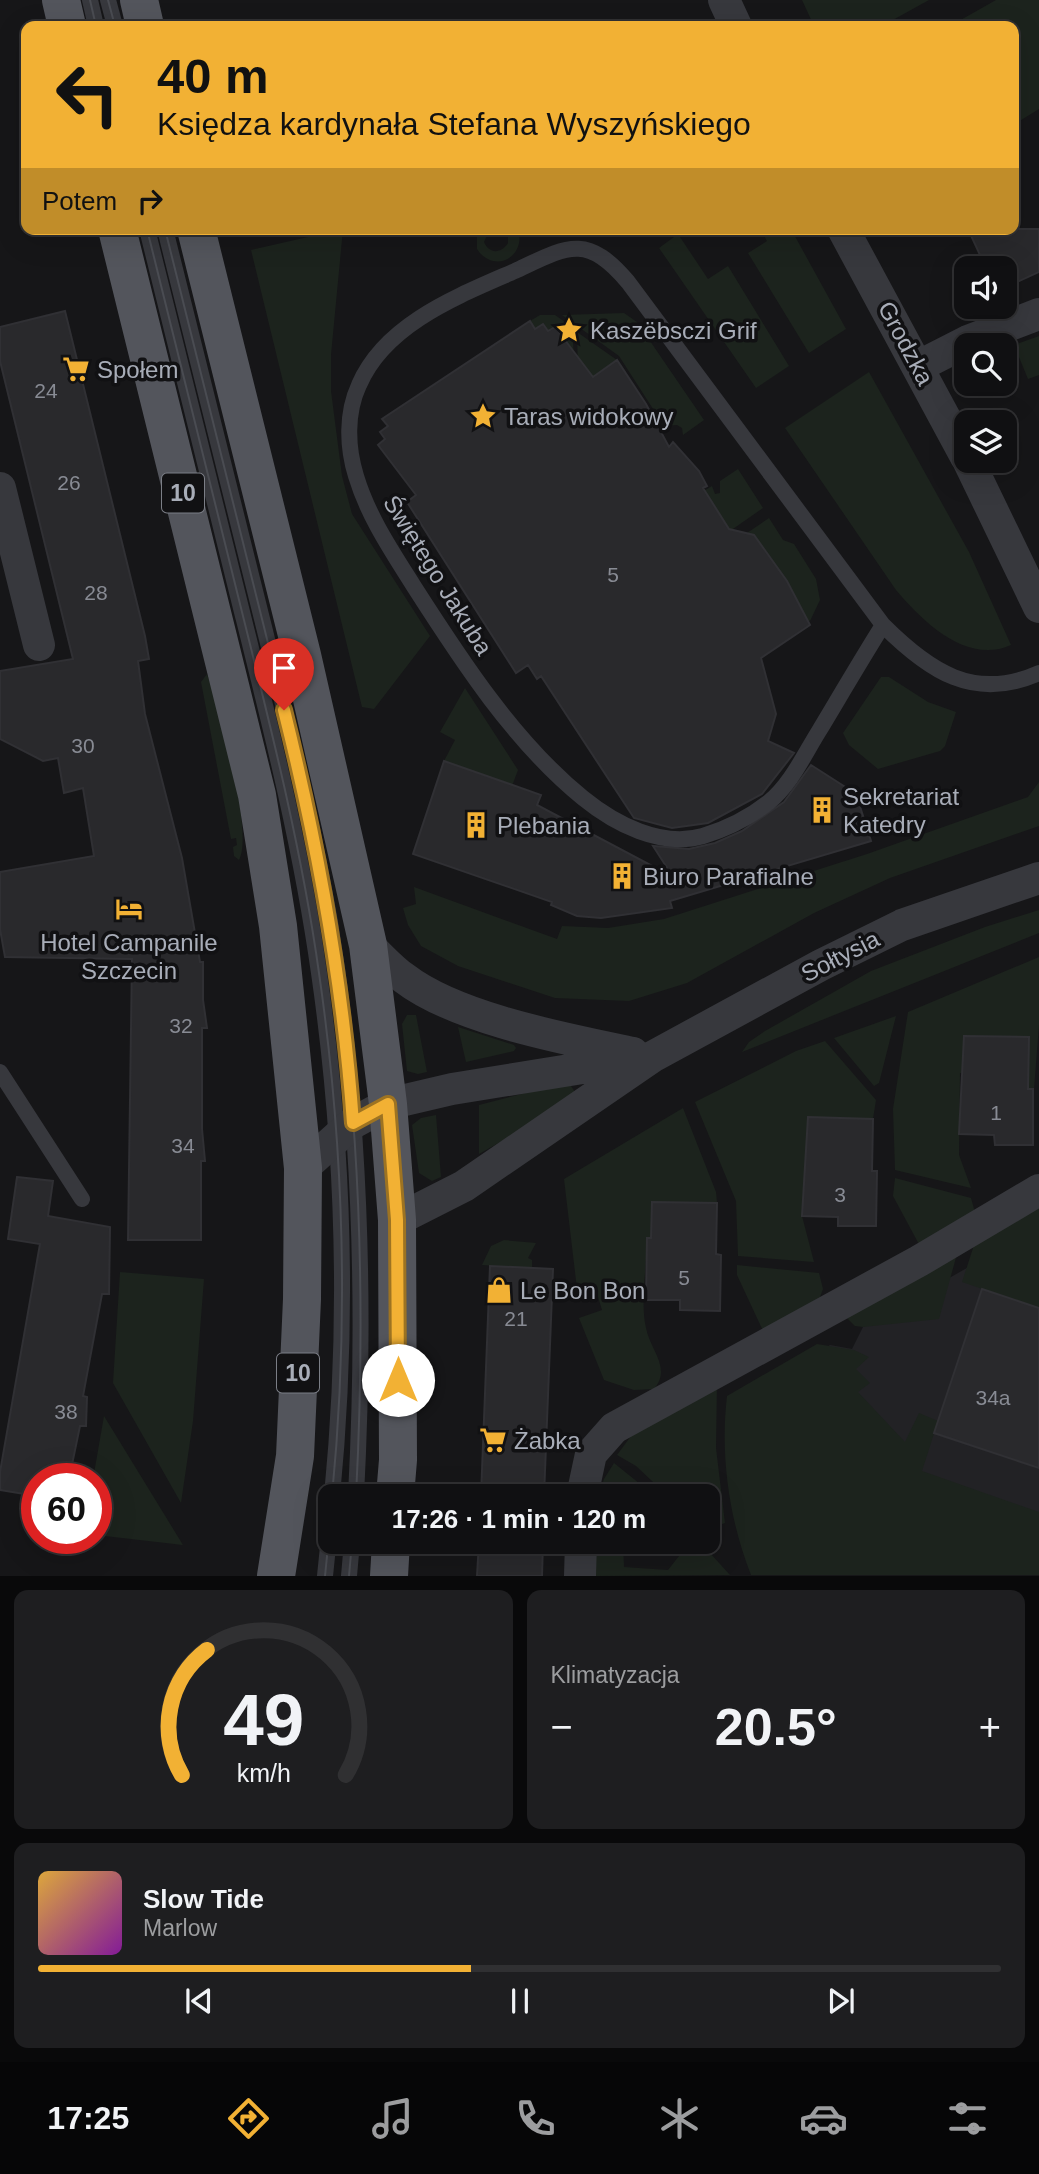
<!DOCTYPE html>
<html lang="pl">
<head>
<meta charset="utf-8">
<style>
	:root { --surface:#101012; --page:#1e1e20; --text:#f1f3f6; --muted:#9c9d9f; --line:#303032; --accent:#f2b134 }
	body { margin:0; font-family:Arial,sans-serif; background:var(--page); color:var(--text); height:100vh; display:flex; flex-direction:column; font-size:26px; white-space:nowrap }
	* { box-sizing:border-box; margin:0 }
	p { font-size:23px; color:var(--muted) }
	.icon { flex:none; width:38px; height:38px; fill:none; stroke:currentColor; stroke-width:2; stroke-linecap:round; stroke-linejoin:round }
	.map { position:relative; height:1576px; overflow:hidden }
	.side { display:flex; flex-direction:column; gap:14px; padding:14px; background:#09090a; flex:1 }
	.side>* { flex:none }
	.guide { position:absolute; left:21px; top:21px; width:998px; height:214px; border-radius:14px; box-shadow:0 7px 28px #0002,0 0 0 2px var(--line); background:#f2b134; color:#111; overflow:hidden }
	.fabs { position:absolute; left:954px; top:256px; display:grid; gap:14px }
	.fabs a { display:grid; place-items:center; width:63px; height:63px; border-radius:14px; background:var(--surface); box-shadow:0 7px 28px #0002,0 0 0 2px var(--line); font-size:35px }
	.speed { position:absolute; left:21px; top:1463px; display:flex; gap:14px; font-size:35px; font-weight:700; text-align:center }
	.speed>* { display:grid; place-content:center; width:91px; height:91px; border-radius:50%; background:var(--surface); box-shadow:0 7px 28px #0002,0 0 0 2px var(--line); line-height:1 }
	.speed .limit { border:10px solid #d22; background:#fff; color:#111 }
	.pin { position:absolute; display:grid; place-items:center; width:60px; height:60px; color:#fff; margin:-72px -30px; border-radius:50% 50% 50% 0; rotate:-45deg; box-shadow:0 0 7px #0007 }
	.pin .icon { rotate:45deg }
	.me { position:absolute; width:77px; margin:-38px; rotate:0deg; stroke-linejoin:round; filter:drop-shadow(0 0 5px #0008) }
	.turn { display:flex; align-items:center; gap:24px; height:147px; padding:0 21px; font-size:32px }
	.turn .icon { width:91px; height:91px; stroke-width:2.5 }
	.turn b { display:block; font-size:49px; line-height:60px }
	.then { display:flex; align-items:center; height:66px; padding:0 21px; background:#0003; gap:14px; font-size:26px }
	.big { font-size:52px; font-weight:700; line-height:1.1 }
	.side .card { flex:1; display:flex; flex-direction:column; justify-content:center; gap:10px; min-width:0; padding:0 24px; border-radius:14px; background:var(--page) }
	.side .dial { align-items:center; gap:0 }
	.dial svg { height:182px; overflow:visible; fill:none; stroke:var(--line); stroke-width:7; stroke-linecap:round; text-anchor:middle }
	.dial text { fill:var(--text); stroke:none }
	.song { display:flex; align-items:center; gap:21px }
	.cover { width:84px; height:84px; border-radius:10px; background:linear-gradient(135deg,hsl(40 70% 55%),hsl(290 70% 35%)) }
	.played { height:7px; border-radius:4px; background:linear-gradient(90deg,var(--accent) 45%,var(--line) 45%) }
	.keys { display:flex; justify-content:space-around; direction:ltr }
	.heat { display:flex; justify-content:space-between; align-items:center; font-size:38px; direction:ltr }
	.side .tiles { flex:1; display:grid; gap:14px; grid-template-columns:1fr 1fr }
	.card:last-child { grid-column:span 2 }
	.trip { position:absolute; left:318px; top:1484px; width:402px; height:70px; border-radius:14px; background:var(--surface); box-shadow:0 7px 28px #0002,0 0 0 2px var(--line); font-weight:700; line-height:70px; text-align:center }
	.tabs { display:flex; height:112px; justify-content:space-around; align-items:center; background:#060607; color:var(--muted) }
	.tabs .icon { width:49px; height:49px }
	.tabs .selected { color:var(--accent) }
	.tabs b { font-size:32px; color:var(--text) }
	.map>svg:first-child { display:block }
	.built { fill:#222225 }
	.green { fill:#1c231d }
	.building { fill:#29292c; stroke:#303034; stroke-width:2 }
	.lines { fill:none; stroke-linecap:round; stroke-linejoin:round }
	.lane { stroke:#37383d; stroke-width:16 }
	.street { stroke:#37383d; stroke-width:32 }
	.primary { stroke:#53555c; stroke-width:38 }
	.tram { stroke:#4a4c52; stroke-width:2 }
	.route-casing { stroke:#9d7322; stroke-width:18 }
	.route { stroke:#f2b134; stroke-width:12 }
	.labels { text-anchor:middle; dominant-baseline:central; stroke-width:7; stroke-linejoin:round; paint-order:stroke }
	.number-label { font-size:21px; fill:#888b94 }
	.shield { fill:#111113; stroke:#7b7e86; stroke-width:2 }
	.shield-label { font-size:23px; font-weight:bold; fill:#a8adb8 }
	.poi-label { font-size:24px; fill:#a8adb8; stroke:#111113; text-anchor:start }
	.street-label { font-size:24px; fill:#a8adb8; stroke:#111113 }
</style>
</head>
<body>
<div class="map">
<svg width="1039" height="1576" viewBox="0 0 1039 1576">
	<rect width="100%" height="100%" fill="#161618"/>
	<path class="built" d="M 1039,1227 L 1039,1575 L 738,1398 L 830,1345 L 852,1349 L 863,1327 Z"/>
	<path class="green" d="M 802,0 L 929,0 L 882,26 L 814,26 Z
		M 996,0 L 1039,0 L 1039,109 L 1013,125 L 1013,26 L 950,26 Z
		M 343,229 L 331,355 L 331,391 L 342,476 L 352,514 L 430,636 L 374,709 L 362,707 L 251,250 Z
		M 477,229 L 490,229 L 484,242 C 489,254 501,254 508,243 L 508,236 L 502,229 L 518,229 C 527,258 493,274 477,249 Z
		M 760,229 L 791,229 L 846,329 L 809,353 L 748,253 L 767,241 Z
		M 678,234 L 708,279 L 728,266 L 789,366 L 756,388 L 659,248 Z
		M 624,313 L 637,322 L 704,420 L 683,435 L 682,428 L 677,425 L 664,426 L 619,356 L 562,315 Z
		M 540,315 L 555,315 L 572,327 L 575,374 L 555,327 L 548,331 L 543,324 L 535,329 L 530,321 Z
		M 577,332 L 617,360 L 594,378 L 578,372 Z
		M 1039,336 L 1039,375 L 1028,379 L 1014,345 Z
		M 869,372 L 969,552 L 1011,645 C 967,665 923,622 896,590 L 785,428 Z
		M 738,469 L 763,508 L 730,531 L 702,492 L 712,486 L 715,494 L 720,493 L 720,481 Z
		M 769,518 L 783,540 L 794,544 L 816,579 L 820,600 L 810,621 L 803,619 L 768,555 L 747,533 Z
		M 207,674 C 219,706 254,833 239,860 L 234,856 L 233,847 L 237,845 L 236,838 L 231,839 L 201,682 Z
		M 881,677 L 889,677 L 928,702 L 956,712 L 945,746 L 940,751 L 878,769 L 849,745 L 843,733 Z
		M 465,688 L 518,770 L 512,786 L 444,761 L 455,740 L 440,732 Z
		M 1039,782 L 1039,826 L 890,878 L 814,913 L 687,983 L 629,1001 L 555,998 L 458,966 L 421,946 L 408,925 L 403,908 L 416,904 L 414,887 L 557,939 L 562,926 L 608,928 L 664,919 L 867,854 L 1028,797 Z
		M 1039,910 L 1039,933 L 742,1052 L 749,1042 L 765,1031 L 871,971 L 985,927 Z
		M 1039,957 L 1039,1025 L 1034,1089 L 1028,1089 L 964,1037 L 963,1073 L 960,1073 L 959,1155 L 971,1188 L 895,1170 L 893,1109 L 908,1012 Z
		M 407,1015 L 416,1015 L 427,1072 L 418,1074 L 407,1071 L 402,1024 Z
		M 896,1016 L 879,1083 L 874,1086 L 834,1038 Z
		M 458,1027 L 514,1045 L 516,1048 L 514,1051 L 466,1062 Z
		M 825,1041 L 876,1100 L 873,1119 L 808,1117 L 802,1216 L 814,1262 L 738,1256 L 736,1201 L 695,1102 L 796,1051 Z
		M 564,1083 L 569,1083 L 575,1092 L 571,1102 L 479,1154 L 479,1105 Z
		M 683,1108 L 716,1192 L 717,1203 L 652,1202 L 651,1238 L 647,1238 C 647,1264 640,1303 646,1328 C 650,1350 672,1368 654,1389 L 634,1390 L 604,1380 L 579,1318 L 602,1310 L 594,1284 L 577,1289 L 564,1179 Z
		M 436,1115 L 441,1177 L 432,1181 L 419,1173 L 412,1125 L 421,1118 Z
		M 895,1178 L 971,1198 L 976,1216 L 921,1248 L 893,1196 Z
		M 1039,1200 L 1039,1308 L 962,1282 L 974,1245 Z
		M 504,1240 L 536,1243 L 528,1258 L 532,1260 L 532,1268 L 482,1265 L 491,1246 Z
		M 957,1254 L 939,1319 L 863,1327 L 855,1326 L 844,1315 Z
		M 737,1265 L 819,1273 L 823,1289 L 820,1297 L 764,1333 L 737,1275 Z
		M 120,1272 L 204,1279 L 193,1421 L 181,1503 L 113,1383 Z
		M 817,1344 L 854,1350 L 869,1357 L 856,1369 L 870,1383 L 858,1392 L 905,1442 L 919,1413 L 938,1421 L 922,1471 L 1039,1512 L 1039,1575 L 751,1575 C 729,1519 720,1456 727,1396 Z
		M 717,1383 L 716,1448 L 725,1523 L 709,1529 L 709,1496 L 668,1496 L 636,1466 L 617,1455 L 631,1436 Z
		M 104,1416 L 183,1545 L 96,1535 L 96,1479 L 93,1479 Z
		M 614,1463 L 655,1496 L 598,1496 L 604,1479 Z
		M 596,1542 L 623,1542 L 624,1567 L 668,1570 L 690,1542 L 700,1542 L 730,1575 L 595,1576 Z"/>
	<path class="building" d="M 968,229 L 1039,229 L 1039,272 L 1004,288 L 1004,268 L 986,268 Z
		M 65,311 L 145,636 L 149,659 L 138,661 L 145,714 L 182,858 L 200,962 L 203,962 L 203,1000 L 207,1028 L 202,1028 L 202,1129 L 205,1161 L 201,1161 L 201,1240 L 128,1240 L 132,959 L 5,957 L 0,929 L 0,872 L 94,856 L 83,788 L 64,793 L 58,758 L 43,761 L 0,739 L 0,671 L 73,659 L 0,361 L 0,327 Z
		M 530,321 L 535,329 L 543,324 L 548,331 L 555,327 L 593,377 L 617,360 L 646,404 L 669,447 L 673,442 L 699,471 L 707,486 L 703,488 L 729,529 L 754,535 L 787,581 L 810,625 L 761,658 L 776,714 L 768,741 L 794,753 L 762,794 L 708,823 L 672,828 L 634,818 L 541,676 L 537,679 L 528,665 L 516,673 L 407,502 L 416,495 L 378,445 L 385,439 L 380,432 L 388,426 L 382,419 Z
		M 444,761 L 541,795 L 537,805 L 673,877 L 653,846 L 689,849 L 715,843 L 742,831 L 784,802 L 811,765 L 856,794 L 871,841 L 670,901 L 672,908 L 601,918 L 577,916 L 551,905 L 552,902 L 413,854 Z
		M 964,1036 L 1029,1037 L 1028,1089 L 1033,1089 L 1033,1145 L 995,1145 L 994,1135 L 959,1134 Z
		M 808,1117 L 873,1119 L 872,1171 L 877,1171 L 876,1226 L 838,1226 L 838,1217 L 802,1216 Z
		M 17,1177 L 53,1181 L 48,1216 L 110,1227 L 109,1294 L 102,1294 L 96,1326 L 83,1396 L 87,1397 L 86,1426 L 80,1426 L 69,1479 L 37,1479 L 37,1496 L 0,1490 L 0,1472 L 40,1244 L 8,1239 Z
		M 652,1202 L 717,1203 L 716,1254 L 721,1255 L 720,1311 L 680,1310 L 680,1300 L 646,1300 L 647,1238 L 651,1238 Z
		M 490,1266 L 553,1269 L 544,1496 L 481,1496 Z
		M 982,1289 L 1039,1308 L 1039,1468 L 934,1433 Z
		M 479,1542 L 543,1542 L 542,1576 L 477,1576 Z"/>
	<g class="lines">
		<path class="lane" d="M 90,0 L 96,26
			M 108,0 L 115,26
			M 147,229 C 179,357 210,485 242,612 C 272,732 302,851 319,973 C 344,1146 349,1322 332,1496
			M 165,229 C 199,363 232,497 265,631 C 289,728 313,824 330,922 C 361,1112 366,1304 356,1496
			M 883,625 C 861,660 840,696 819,731 C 804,755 791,784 769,802 C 750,817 726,829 703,836 C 661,848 615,824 583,798 C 514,742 461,660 413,585 C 391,550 368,516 356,476 C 347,447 346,413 359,385 C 385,324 458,296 515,271 C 566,247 586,232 628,282 L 883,625 C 929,671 974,702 1039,673
			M 0,1072 L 82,1199
			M 325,1576 L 331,1517
			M 349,1576 L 352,1542"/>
		<path class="street" d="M 724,0 L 736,26
			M 843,229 L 966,457
			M 919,366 L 968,341 L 1039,314
			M 968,460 L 1039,607
			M 0,488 L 39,645
			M 368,945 C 380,956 391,969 404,978 C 457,1019 567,1039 633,1053
			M 303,1168 L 353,1123 L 388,1104 L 452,1089 L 644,1058
			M 397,1220 L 464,1186 L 652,1057 L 821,965 L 902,925 L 1039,878
			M 582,1496 L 591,1454 L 614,1428 L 919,1261 L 1039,1190
			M 580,1576 L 581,1542"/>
		<path class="primary" d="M 61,0 L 67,26
			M 139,0 L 145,26
			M 117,229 L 257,795 L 278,926 L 303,1168 L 302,1299 L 295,1456 L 276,1576
			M 196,229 L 302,655 L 368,945 L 388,1104 L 397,1220 L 398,1460 L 395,1496
			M 389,1576 L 391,1542"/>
		<path class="tram" d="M 90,0 L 96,26
			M 108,0 L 115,26
			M 147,229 C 179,357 210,485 242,612 C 272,732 302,851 319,973 C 344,1146 349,1322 332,1496
			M 165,229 C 199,363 232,497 265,631 C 289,728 313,824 330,922 C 361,1112 366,1304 356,1496
			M 325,1576 L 331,1517
			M 349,1576 L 352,1542"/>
	</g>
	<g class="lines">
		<defs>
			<path id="route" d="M 284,710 C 318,846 343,983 353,1123 L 388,1104 L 397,1220 L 398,1380"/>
		</defs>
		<use href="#route" class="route-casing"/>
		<use href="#route" class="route"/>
	</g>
	<defs>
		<symbol id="sight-bare" viewBox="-9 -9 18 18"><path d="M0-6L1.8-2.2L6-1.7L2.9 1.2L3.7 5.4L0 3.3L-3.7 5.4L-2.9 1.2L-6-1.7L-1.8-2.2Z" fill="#f2b134" stroke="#111113" stroke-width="2.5" paint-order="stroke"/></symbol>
		<symbol id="supermarket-bare" viewBox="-9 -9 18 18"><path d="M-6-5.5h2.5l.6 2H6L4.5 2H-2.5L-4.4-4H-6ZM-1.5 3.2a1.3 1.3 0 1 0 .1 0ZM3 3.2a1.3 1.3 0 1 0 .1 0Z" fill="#f2b134" stroke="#111113" stroke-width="2.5" paint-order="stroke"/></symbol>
		<symbol id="building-bare" viewBox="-9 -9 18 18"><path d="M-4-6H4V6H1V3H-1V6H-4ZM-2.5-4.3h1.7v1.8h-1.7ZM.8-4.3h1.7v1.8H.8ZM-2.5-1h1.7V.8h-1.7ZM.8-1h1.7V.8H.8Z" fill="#f2b134" stroke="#111113" stroke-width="2.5" paint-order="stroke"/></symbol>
		<symbol id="hotel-bare" viewBox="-9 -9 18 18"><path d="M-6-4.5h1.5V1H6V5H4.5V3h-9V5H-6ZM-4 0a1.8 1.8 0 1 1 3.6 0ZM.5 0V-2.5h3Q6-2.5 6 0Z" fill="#f2b134" stroke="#111113" stroke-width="2.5" paint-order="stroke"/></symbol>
		<symbol id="shop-bare" viewBox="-9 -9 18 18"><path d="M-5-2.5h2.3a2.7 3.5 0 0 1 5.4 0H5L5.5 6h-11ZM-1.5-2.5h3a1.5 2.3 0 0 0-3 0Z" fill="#f2b134" stroke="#111113" stroke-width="2.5" paint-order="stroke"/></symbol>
	</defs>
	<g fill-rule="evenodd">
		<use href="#sight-bare" x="550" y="311" width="38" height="38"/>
		<use href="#supermarket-bare" x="57" y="350" width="38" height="38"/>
		<use href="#sight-bare" x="464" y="397" width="38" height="38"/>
		<use href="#building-bare" x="803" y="791" width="38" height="38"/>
		<use href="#building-bare" x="457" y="806" width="38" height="38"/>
		<use href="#building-bare" x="603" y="857" width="38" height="38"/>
		<use href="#hotel-bare" x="110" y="890" width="38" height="38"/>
		<use href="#shop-bare" x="480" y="1271" width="38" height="38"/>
		<use href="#supermarket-bare" x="474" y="1421" width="38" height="38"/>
	</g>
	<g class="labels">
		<g class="number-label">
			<text x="46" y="390">24</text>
			<text x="69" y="482">26</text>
			<text x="613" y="574">5</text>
			<text x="96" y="592">28</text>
			<text x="83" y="745">30</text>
			<text x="181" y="1025">32</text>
			<text x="996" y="1112">1</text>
			<text x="183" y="1145">34</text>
			<text x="840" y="1194">3</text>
			<text x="684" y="1277">5</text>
			<text x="516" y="1318">21</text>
			<text x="993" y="1397">34a</text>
			<text x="66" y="1411">38</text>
		</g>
		<g class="shield">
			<rect x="162" y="473.5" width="42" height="39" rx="5"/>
			<rect x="277" y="1353.5" width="42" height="39" rx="5"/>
		</g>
		<g class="shield-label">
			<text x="183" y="493">10</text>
			<text x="298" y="1373">10</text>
		</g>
		<g class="poi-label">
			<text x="590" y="330">Kaszëbsczi Grif</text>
			<text x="97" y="369">Społem</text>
			<text x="504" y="416">Taras widokowy</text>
			<text x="843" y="796">Sekretariat<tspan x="843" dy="28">Katedry</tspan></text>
			<text x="497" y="825">Plebania</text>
			<text x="643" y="876">Biuro Parafialne</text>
			<text x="129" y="942" text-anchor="middle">Hotel Campanile<tspan x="129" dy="28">Szczecin</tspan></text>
			<text x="520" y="1290">Le Bon Bon</text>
			<text x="514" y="1440">Żabka</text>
		</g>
		<g class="street-label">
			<text transform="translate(906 343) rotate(62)">Grodzka</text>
			<text transform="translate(438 575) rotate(58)">Świętego Jakuba</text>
			<text transform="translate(840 956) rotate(-27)">Sołtysia</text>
		</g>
	</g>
</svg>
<div class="fabs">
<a><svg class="icon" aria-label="sound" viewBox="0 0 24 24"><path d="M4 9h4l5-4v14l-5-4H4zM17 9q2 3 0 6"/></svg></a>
<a><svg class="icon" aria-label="search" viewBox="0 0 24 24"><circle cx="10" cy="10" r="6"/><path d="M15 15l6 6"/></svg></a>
<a><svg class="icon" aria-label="layers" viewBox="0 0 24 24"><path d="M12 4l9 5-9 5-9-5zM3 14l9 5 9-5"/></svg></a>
</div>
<div class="speed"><div class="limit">60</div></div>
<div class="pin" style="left:284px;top:710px;background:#d93025"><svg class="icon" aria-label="arrive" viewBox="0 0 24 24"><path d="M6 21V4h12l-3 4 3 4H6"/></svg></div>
<svg class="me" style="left:398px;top:1380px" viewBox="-20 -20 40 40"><circle r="19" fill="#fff"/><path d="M0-13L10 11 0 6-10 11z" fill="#f2b134"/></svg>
<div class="trip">17:26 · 1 min · 120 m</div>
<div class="guide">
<div class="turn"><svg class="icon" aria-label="left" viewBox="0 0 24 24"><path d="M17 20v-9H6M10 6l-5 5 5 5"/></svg><div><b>40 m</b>Księdza kardynała Stefana Wyszyńskiego</div></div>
<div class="then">Potem<svg class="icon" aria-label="right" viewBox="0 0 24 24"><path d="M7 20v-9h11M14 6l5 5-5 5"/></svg></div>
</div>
</div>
<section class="side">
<div class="tiles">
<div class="card dial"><svg viewBox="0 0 100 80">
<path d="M14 69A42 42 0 1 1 86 69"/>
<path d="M14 69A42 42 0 0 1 25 14" stroke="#f2b134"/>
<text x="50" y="56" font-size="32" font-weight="700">49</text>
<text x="50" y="72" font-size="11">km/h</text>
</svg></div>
<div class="card"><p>Klimatyzacja</p>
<div class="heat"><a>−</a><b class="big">20.5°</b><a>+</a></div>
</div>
<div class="card">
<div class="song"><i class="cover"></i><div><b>Slow Tide</b><p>Marlow</p></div></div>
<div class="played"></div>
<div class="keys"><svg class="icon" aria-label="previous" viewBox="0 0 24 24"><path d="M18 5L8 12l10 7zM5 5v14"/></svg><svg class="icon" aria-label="pause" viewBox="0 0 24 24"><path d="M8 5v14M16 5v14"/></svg><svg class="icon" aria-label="next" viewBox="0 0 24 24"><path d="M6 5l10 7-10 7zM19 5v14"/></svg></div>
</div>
</div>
</section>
<nav class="tabs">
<b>17:25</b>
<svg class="icon selected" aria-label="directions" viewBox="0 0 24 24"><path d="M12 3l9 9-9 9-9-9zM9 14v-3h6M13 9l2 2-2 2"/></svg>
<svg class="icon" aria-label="music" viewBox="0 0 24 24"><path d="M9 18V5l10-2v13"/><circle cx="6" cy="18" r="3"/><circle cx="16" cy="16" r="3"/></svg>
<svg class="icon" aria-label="phone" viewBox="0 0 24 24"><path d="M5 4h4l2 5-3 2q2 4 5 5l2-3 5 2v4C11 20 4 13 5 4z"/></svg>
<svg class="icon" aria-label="climate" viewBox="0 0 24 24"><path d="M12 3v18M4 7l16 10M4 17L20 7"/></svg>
<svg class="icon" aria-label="car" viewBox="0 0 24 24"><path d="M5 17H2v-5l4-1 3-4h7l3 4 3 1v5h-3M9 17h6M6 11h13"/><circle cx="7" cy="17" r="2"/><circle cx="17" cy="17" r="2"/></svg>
<svg class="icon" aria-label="filters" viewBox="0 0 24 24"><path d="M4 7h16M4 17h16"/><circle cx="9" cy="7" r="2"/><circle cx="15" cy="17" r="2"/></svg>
</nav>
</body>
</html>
